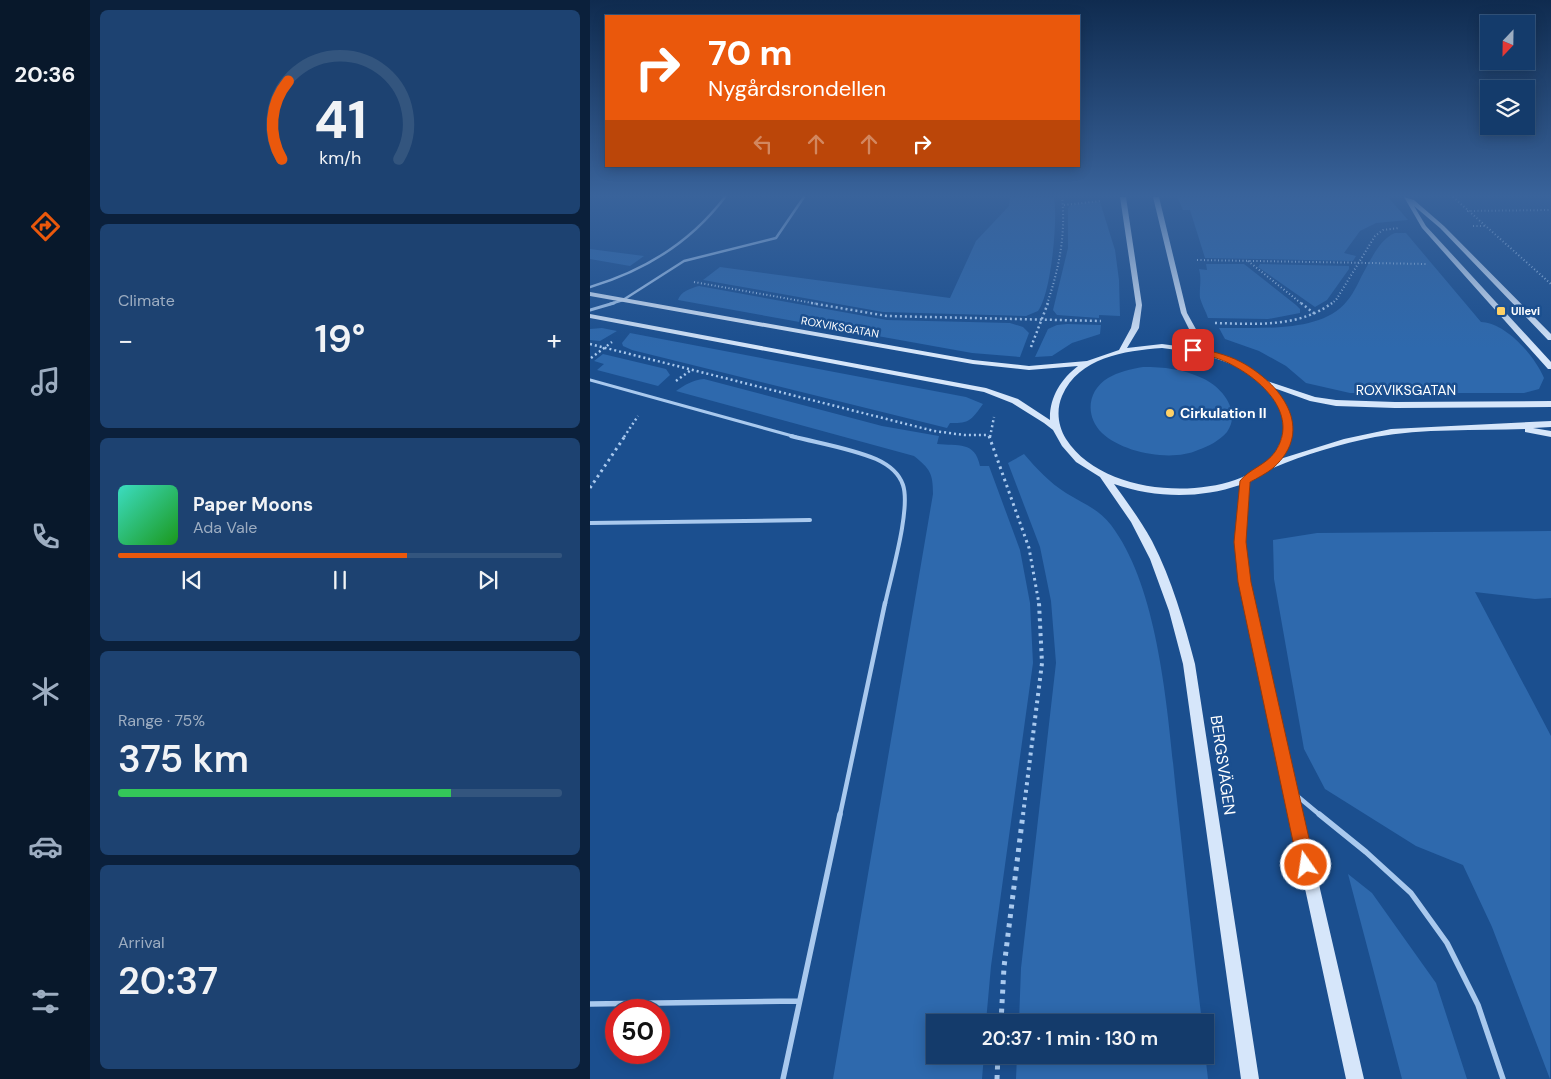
<!DOCTYPE html>
<html lang="en">
<head>
<meta charset="utf-8">
<style>
	:root { --surface:#143b6b; --page:#1d4271; --text:#f1f3f6; --muted:#9dadc1; --line:#33557e; --accent:#ea580c }
	body { margin:0; font-family:"DM Sans",sans-serif; background:var(--page); color:var(--text); height:100vh; display:flex; flex-direction:column; font-size:19px; white-space:nowrap }
	* { box-sizing:border-box; margin:0 }
	p { font-size:16px; color:var(--muted) }
	.icon { flex:none; width:28px; height:28px; fill:none; stroke:currentColor; stroke-width:2; stroke-linecap:round; stroke-linejoin:round }
	.map { position:relative; flex:1; overflow:hidden }
	.side { display:flex; flex-direction:column; gap:10px; padding:10px; background:#0b203b; width:500px }
	.side>* { flex:none }
	.top-card { position:absolute; left:15px; top:15px; width:475px; height:152px; border-radius:0px; box-shadow:0 2px 12px #0003,0 0 0 1px var(--line); background:#ea580c; color:#fff; overflow:hidden }
	.needle { width:32px; rotate:202deg }
	.fabs { position:absolute; left:890px; top:15px; display:grid; gap:10px }
	.fabs a { display:grid; place-items:center; width:55px; height:55px; border-radius:0px; background:var(--surface); box-shadow:0 2px 12px #0003,0 0 0 1px var(--line); font-size:25px }
	.speed { position:absolute; left:15px; top:999px; display:flex; gap:10px; font-size:25px; font-weight:700; text-align:center }
	.speed>* { display:grid; place-content:center; width:65px; height:65px; border-radius:50%; background:var(--surface); box-shadow:0 2px 12px #0003,0 0 0 1px var(--line); line-height:1 }
	.speed .limit { border:8px solid #d22; background:#fff; color:#111 }
	.pin { position:absolute; display:grid; place-items:center; width:42px; height:42px; color:#fff; margin:-21px; border-radius:10px; box-shadow:0 2px 8px #0006 }
	.me { position:absolute; width:55px; margin:-28px; rotate:347deg; stroke-linejoin:round; filter:drop-shadow(0 0 4px #0008) }
	.turn { display:flex; align-items:center; gap:18px; height:105px; padding:0 20px; font-size:22px }
	.turn .icon { width:65px; height:65px; stroke-width:2.5 }
	.turn b { display:block; font-size:35px; line-height:42px }
	.lanes { display:flex; align-items:center; height:48px; padding:0 20px; background:#0003; justify-content:center; gap:25px; direction:ltr }
	.lanes .off { opacity:.35 }
	.big { font-size:38px; font-weight:600; line-height:1.1 }
	.side .card { flex:1; display:flex; flex-direction:column; justify-content:center; gap:8px; min-width:0; padding:0 18px; border-radius:8px; background:var(--page) }
	.side .dial { align-items:center; gap:0 }
	.dial svg { height:130px; overflow:visible; fill:none; stroke:var(--line); stroke-width:7; stroke-linecap:round; text-anchor:middle }
	.dial text { fill:var(--text); stroke:none }
	.song { display:flex; align-items:center; gap:15px }
	.cover { width:60px; height:60px; border-radius:8px; background:linear-gradient(135deg,hsl(170 70% 55%),hsl(120 70% 35%)) }
	.played { height:5px; border-radius:2px; background:linear-gradient(90deg,var(--accent) 65%,var(--line) 65%) }
	.keys { display:flex; justify-content:space-around; direction:ltr }
	.heat { display:flex; justify-content:space-between; align-items:center; font-size:28px; direction:ltr }
	.charge { height:8px; border-radius:4px; background:linear-gradient(90deg,#34c759 75%,var(--line) 0) }
	.trip { position:absolute; left:336px; top:1014px; width:288px; height:50px; border-radius:0px; background:var(--surface); box-shadow:0 2px 12px #0003,0 0 0 1px var(--line); font-weight:600; line-height:50px; text-align:center }
	main { display:flex; flex:1; min-height:0 }
	.tab-bar { display:flex; flex-direction:column; width:90px; justify-content:space-around; align-items:center; background:#08182b; color:var(--muted) }
	.tab-bar .icon { width:35px; height:35px }
	.tab-bar .active { color:var(--accent) }
	.tab-bar b { font-size:22px; color:var(--text) }
	.map>svg:first-child { display:block }
	.green { fill:#2e69ad }
	.lines { fill:none; stroke-linecap:round; stroke-linejoin:round }
	.path-far4 { stroke:#a9c9ee; stroke-width:2; stroke-dasharray:1 2.5; stroke-linecap:butt }
	.path-far3 { stroke:#a9c9ee; stroke-width:2.5; stroke-dasharray:2 3; stroke-linecap:butt }
	.path-far2 { stroke:#a9c9ee; stroke-width:3; stroke-dasharray:2.5 4; stroke-linecap:butt }
	.path-far1 { stroke:#a9c9ee; stroke-width:4; stroke-dasharray:3 4.5; stroke-linecap:butt }
	.path { stroke:#a9c9ee; stroke-width:5; stroke-dasharray:4 5.5; stroke-linecap:butt }
	.lane-far4 { stroke:#a9c9ee; stroke-width:2.5 }
	.lane-far3 { stroke:#a9c9ee; stroke-width:3 }
	.lane-far2 { stroke:#a9c9ee; stroke-width:4 }
	.lane-far1 { stroke:#a9c9ee; stroke-width:4.5 }
	.lane { stroke:#a9c9ee; stroke-width:5.5 }
	.secondary { fill:#d6e6fa; fill-rule:evenodd }
	.route { fill:#ea580c; stroke:#983908 }
	.poi-dot { fill:#ffd166; stroke:#1b4f8f; stroke-width:2 }
	.labels { text-anchor:middle; dominant-baseline:central; stroke-width:5; stroke-linejoin:round; paint-order:stroke }
	.far-poi-label { font-size:11px; font-weight:bold; fill:#fff; stroke:#1b4f8f; text-anchor:start }
	.far-street-label { font-size:11px; fill:#fff; stroke:#1b4f8f }
	.street-label { font-size:14px; fill:#fff; stroke:#1b4f8f }
	.poi-label { font-size:14px; font-weight:bold; fill:#fff; stroke:#1b4f8f; text-anchor:start }
	.near-street-label { font-size:16px; fill:#fff; stroke:#1b4f8f }
</style>
</head>
<body>
<main>
<nav class="tab-bar">
<b>20:36</b>
<svg class="icon active" aria-label="directions" viewBox="0 0 24 24"><path d="M12 3l9 9-9 9-9-9zM9 14v-3h6M13 9l2 2-2 2"/></svg>
<svg class="icon" aria-label="music" viewBox="0 0 24 24"><path d="M9 18V5l10-2v13"/><circle cx="6" cy="18" r="3"/><circle cx="16" cy="16" r="3"/></svg>
<svg class="icon" aria-label="phone" viewBox="0 0 24 24"><path d="M5 4h4l2 5-3 2q2 4 5 5l2-3 5 2v4C11 20 4 13 5 4z"/></svg>
<svg class="icon" aria-label="climate" viewBox="0 0 24 24"><path d="M12 3v18M4 7l16 10M4 17L20 7"/></svg>
<svg class="icon" aria-label="car" viewBox="0 0 24 24"><path d="M5 17H2v-5l4-1 3-4h7l3 4 3 1v5h-3M9 17h6M6 11h13"/><circle cx="7" cy="17" r="2"/><circle cx="17" cy="17" r="2"/></svg>
<svg class="icon" aria-label="filters" viewBox="0 0 24 24"><path d="M4 7h16M4 17h16"/><circle cx="9" cy="7" r="2"/><circle cx="15" cy="17" r="2"/></svg>
</nav>
<section class="side">
<div class="card dial"><svg viewBox="0 0 100 80">
<path d="M14 69A42 42 0 1 1 86 69"/>
<path d="M14 69A42 42 0 0 1 18 21" stroke="#ea580c"/>
<text x="50" y="56" font-size="32" font-weight="700">41</text>
<text x="50" y="72" font-size="11">km/h</text>
</svg></div>
<div class="card"><p>Climate</p>
<div class="heat"><a>−</a><b class="big">19°</b><a>+</a></div>
</div>
<div class="card">
<div class="song"><i class="cover"></i><div><b>Paper Moons</b><p>Ada Vale</p></div></div>
<div class="played"></div>
<div class="keys"><svg class="icon" aria-label="previous" viewBox="0 0 24 24"><path d="M18 5L8 12l10 7zM5 5v14"/></svg><svg class="icon" aria-label="pause" viewBox="0 0 24 24"><path d="M8 5v14M16 5v14"/></svg><svg class="icon" aria-label="next" viewBox="0 0 24 24"><path d="M6 5l10 7-10 7zM19 5v14"/></svg></div>
</div>
<div class="card"><p>Range · 75%</p><b class="big">375 km</b><div class="charge"></div></div>
<div class="card"><p>Arrival</p><b class="big">20:37</b></div>
</section>
<div class="map">
<svg width="961" height="1079" viewBox="0 0 961 1079">
	<rect width="100%" height="100%" fill="#1b4f8f"/>
	<path class="green" d="M 420,197 L 464,197 C 468,220 461,294 448,311 L 436,316 L 293,312 L 113,280 L 130,267 L 360,298 L 386,241 L 419,206 Z
		M 587,197 L 798,197 L 818,220 L 786,223 L 770,231 L 754,253 L 766,256 L 763,261 L 615,258 L 600,210 L 593,210 Z
		M 499,202 L 510,202 L 525,250 L 529,280 L 530,316 L 509,315 L 509,318 L 467,315 L 463,310 L 478,248 L 478,208 L 481,205 Z
		M 805,233 L 816,233 L 891,322 C 916,323 944,355 954,378 L 949,389 L 934,393 L 760,393 L 716,383 L 696,366 L 669,351 L 635,339 L 629,328 C 667,327 731,334 757,301 C 765,292 770,278 776,268 C 783,255 792,238 805,233 Z
		M 0,249 L 54,256 L 40,266 L 0,259 Z
		M 616,264 L 654,264 L 706,305 L 710,309 L 710,313 L 678,319 L 618,318 C 616,312 612,305 610,298 C 609,288 612,280 609,269 L 617,270 Z
		M 670,264 L 759,266 L 759,269 L 737,300 L 725,307 L 668,267 Z
		M 109,286 L 297,320 L 420,323 L 433,327 L 439,333 L 430,357 L 382,353 L 88,300 C 90,292 101,288 109,286 Z
		M 477,324 L 511,325 L 510,334 L 482,343 L 462,356 L 445,357 L 458,329 L 467,325 Z
		M 12,328 L 27,331 L 10,341 L 0,340 L 0,329 Z
		M 40,333 L 376,397 L 393,404 C 382,419 380,424 360,423 L 357,428 L 42,350 L 33,346 L 32,343 Z
		M 13,354 L 76,369 L 80,375 L 68,386 L 7,370 L 14,364 L 4,361 Z
		M 553,367 C 574,367 593,369 612,378 C 631,386 652,411 637,432 C 629,441 619,446 608,450 C 582,462 533,453 512,433 C 495,416 497,391 518,378 C 528,372 541,369 553,367 Z
		M 114,379 L 292,426 L 349,436 L 347,444 C 368,446 385,441 390,466 L 399,466 L 430,550 L 440,603 L 443,663 L 401,966 L 396,1022 L 345,1022 L 345,1055 L 394,1055 L 392,1079 L 243,1079 L 343,494 C 343,473 340,469 324,456 L 86,391 C 95,385 102,380 114,379 Z
		M 434,454 C 447,469 459,482 476,493 C 492,503 509,509 521,525 C 571,591 578,720 587,801 C 595,875 603,949 612,1022 L 429,1022 L 431,968 L 466,663 L 461,601 L 450,547 L 418,463 Z
		M 961,531 L 961,598 L 945,599 L 885,592 L 961,736 L 960,1079 L 902,927 L 873,865 L 826,846 L 735,789 L 714,749 L 684,579 L 683,540 L 727,533 Z
		M 758,874 L 782,893 L 846,983 L 877,1079 L 812,1079 Z
		M 615,1053 L 618,1079 L 426,1079 L 427,1055 L 615,1055 Z"/>
	<g class="lines">
		<path class="path-far4" d="M 863,197 L 961,284
			M 474,205 L 510,201
			M 877,211 L 961,210
			M 883,226 L 895,226
			M 607,260 L 838,264
			M 658,261 L 712,304
			M 104,282 L 228,304
			M 457,304 C 469,269 476,234 472,197
			M 741,304 L 746,300 L 785,236 L 793,230 L 809,228"/>
		<path class="path-far3" d="M 221,303 L 297,316 L 511,321
			M 711,303 L 725,314
			M 625,323 C 665,324 708,328 742,303
			M 0,344 L 344,431 L 374,435 L 399,435
			M 441,347 L 458,303
			M 1,358 L 22,342
			M 86,381 L 101,370
			M 34,437 L 48,416
			M 400,437 L 404,417"/>
		<path class="path-far2" d="M 399,436 L 439,548 L 449,604
			M 0,488 L 35,436"/>
		<path class="path-far1" d="M 433,815 L 452,663 L 449,603"/>
		<path class="path" d="M 411,1022 L 414,967 L 433,814
			M 407,1079 L 408,1055"/>
		<path class="lane-far4" d="M 0,287 C 54,271 101,242 135,197
			M 20,304 L 33,300 L 94,261 L 186,238 L 214,197"/>
		<path class="lane-far3" d="M 0,310 L 24,303
			M 0,380 L 206,437"/>
		<path class="lane-far2" d="M 201,436 C 228,443 260,448 286,459 C 297,464 309,473 313,485 C 321,509 301,576 295,604
			M 0,523 L 220,520"/>
		<path class="lane-far1" d="M 706,795 L 730,815
			M 250,815 L 295,603"/>
		<path class="lane" d="M 729,814 L 776,852 L 821,893 L 857,943 L 888,1005 L 913,1079
			M 0,1004 L 209,1001
			M 193,1079 L 250,814"/>
		<path class="secondary" d="M 530,197 L 536,197 L 552,305 L 549,328 L 537,348 L 572,344 L 609,349 L 591,313 L 563,197 L 569,197 L 597,313 L 618,351 L 642,359 L 657,366 L 677,381 L 725,397 L 746,400 L 805,402 L 961,401 L 961,407 L 805,408 L 746,406 L 720,401 L 684,388 C 702,413 710,431 690,459 L 754,439 L 801,429 L 961,421 L 961,427 L 943,428 L 961,431 L 961,437 L 935,432 L 935,429 C 885,431 834,428 785,437 C 751,444 715,454 683,468 C 675,472 668,478 660,482 L 655,542 L 659,582 L 774,1079 L 756,1079 L 649,582 L 645,542 L 650,485 C 609,499 565,498 524,484 C 537,502 551,521 562,541 C 582,580 594,622 605,664 L 669,1079 L 651,1079 L 593,664 L 579,611 L 560,559 L 541,522 L 510,477 L 486,462 L 472,446 L 463,430 L 454,423 L 422,403 L 394,392 L 0,318 L 0,314 L 396,388 L 428,399 L 460,420 C 459,398 471,379 488,366 L 439,370 L 383,364 L 0,296 L 0,292 L 383,360 L 439,366 L 497,361 L 529,350 L 541,328 L 546,305 ZM 572,348 C 613,353 657,361 682,397 C 690,407 695,419 693,432 C 689,457 668,472 645,480 C 593,498 508,489 476,439 C 468,426 466,410 472,396 C 489,357 534,351 572,348 Z
			M 814,197 L 824,200 L 854,226 L 961,334 L 961,340 L 958,340 L 850,228 L 824,206 L 836,226 L 961,362 L 961,369 L 958,369 L 832,228 Z"/>
	</g>
	<linearGradient id="sky" x2="0" y2="1"><stop stop-color="#0f2b4f"/><stop offset="0.56" stop-color="#39639b"/><stop offset="1" stop-color="#39639b" stop-opacity="0"/></linearGradient>
	<rect width="961" height="349" fill="url(#sky)"/>
	<path class="route" d="M 603,347 C 619,351 636,354 651,362 C 690,383 727,429 683,468 C 676,474 667,478 660,482 L 656,542 L 661,582 L 725,865 L 722,871 L 716,873 L 711,871 L 708,865 L 648,582 L 644,542 L 650,481 C 659,469 676,465 685,452 C 709,416 674,382 644,366 C 631,358 615,355 600,351 L 599,350 Z"/>
	<g class="poi-dot">
		<rect x="906" y="306" width="10" height="10" rx="2.5"/>
		<circle cx="580" cy="413" r="5"/>
	</g>
	<g class="labels">
		<g class="far-poi-label">
			<text x="921" y="311">Ullevi</text>
		</g>
		<g class="far-street-label">
			<text transform="translate(250 327) rotate(10)">ROXVIKSGATAN</text>
		</g>
		<g class="street-label">
			<text x="816" y="390">ROXVIKSGATAN</text>
		</g>
		<g class="poi-label">
			<text x="590" y="413">Cirkulation II</text>
		</g>
		<g class="near-street-label">
			<text transform="translate(633 765) rotate(82)">BERGSVÄGEN</text>
		</g>
	</g>
</svg>
<div class="fabs">
<a><svg class="needle" viewBox="-14 -14 28 28"><path d="M0-13l5 13h-10z" fill="#e53935"/><path d="M0 13l5-13h-10z" fill="#9dadc1"/></svg></a>
<a><svg class="icon" aria-label="layers" viewBox="0 0 24 24"><path d="M12 4l9 5-9 5-9-5zM3 14l9 5 9-5"/></svg></a>
</div>
<div class="speed"><div class="limit">50</div></div>
<div class="pin" style="left:603px;top:350px;background:#d93025"><svg class="icon" aria-label="arrive" viewBox="0 0 24 24"><path d="M6 21V4h12l-3 4 3 4H6"/></svg></div>
<svg class="me" style="left:716px;top:865px" viewBox="-20 -20 40 40"><circle r="17" fill="#ea580c" stroke="#fff" stroke-width="3"/><path d="M0-11L8 9 0 5-8 9z" fill="#fff"/></svg>
<div class="trip">20:37 · 1 min · 130 m</div>
<div class="top-card">
<div class="turn"><svg class="icon" aria-label="right" viewBox="0 0 24 24"><path d="M7 20v-9h11M14 6l5 5-5 5"/></svg><div><b>70 m</b>Nygårdsrondellen</div></div>
<div class="lanes"><svg class="icon off" aria-label="left" viewBox="0 0 24 24"><path d="M17 20v-9H6M10 6l-5 5 5 5"/></svg><svg class="icon off" aria-label="ahead" viewBox="0 0 24 24"><path d="M12 20V5M6 11l6-6 6 6"/></svg><svg class="icon off" aria-label="ahead" viewBox="0 0 24 24"><path d="M12 20V5M6 11l6-6 6 6"/></svg><svg class="icon" aria-label="right" viewBox="0 0 24 24"><path d="M7 20v-9h11M14 6l5 5-5 5"/></svg></div>
</div>
</div>
</main>
</body>
</html>
